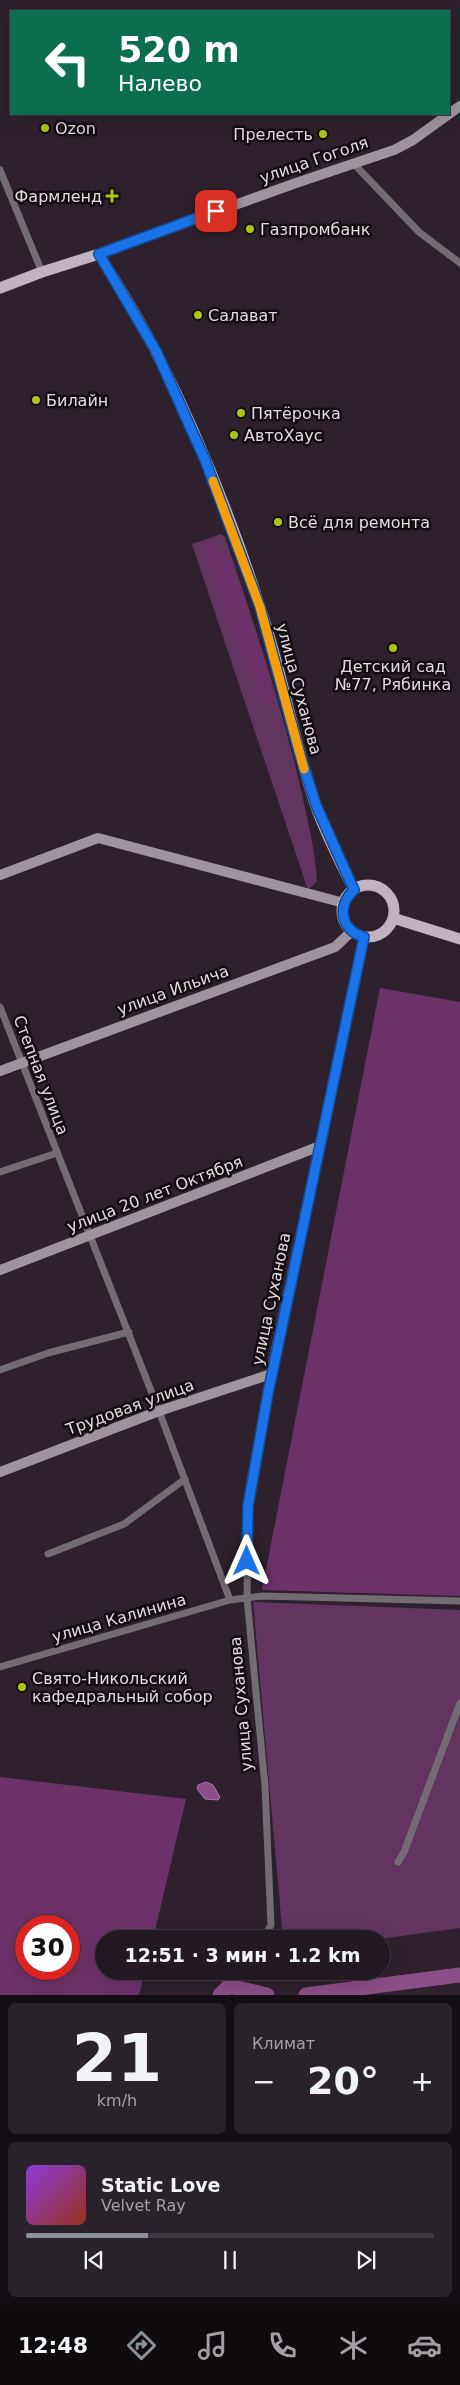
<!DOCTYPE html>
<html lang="ru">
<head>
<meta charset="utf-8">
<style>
	:root { --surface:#221922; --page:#2a222a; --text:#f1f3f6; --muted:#a2a0a5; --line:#3f3840; --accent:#8c9099 }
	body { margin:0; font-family:"DejaVu Sans",sans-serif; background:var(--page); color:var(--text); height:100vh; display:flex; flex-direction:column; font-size:19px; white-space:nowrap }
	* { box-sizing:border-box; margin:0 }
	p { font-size:16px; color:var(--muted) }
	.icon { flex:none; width:28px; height:28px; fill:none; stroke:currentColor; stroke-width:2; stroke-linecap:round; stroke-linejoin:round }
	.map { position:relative; height:1995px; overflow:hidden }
	.sheet { display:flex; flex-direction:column; gap:8px; padding:8px; background:#130e13; flex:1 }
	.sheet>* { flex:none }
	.banner { position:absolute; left:10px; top:10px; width:440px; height:105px; border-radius:0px; box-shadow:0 5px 20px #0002,0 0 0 1px var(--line); background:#0b6e4f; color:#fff; overflow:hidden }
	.speed { position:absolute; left:15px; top:1915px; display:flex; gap:10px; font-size:25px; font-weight:700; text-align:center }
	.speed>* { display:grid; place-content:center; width:65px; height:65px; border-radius:50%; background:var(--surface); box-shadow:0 5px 20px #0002,0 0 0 1px var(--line); line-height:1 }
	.speed .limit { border:8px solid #d22; background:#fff; color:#111 }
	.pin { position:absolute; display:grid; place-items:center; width:42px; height:42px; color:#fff; margin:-21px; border-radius:10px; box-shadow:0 2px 8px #0006 }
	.me { position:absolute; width:55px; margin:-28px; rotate:0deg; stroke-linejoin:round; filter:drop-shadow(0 0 4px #0008) }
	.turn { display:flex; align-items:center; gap:18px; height:105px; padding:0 25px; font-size:22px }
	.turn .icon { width:65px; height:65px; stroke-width:2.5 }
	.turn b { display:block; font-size:35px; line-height:42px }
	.big { font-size:38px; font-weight:700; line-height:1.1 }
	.sheet .tile { flex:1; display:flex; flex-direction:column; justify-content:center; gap:8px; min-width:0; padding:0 18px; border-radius:8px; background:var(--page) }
	.sheet .dial { align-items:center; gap:0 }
	.dial b { font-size:65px; line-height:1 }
	.song { display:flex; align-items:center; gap:15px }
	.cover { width:60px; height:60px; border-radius:8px; background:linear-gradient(135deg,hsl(270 70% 55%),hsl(10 70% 35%)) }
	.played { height:5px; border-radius:2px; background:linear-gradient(90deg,var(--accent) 30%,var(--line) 30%) }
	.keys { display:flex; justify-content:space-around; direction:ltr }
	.heat { display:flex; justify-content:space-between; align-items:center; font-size:28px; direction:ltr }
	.sheet .tiles { flex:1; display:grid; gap:8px; grid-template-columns:1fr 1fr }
	.tile:last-child { grid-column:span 2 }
	.trip { position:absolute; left:95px; top:1930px; width:295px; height:50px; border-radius:25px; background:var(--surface); box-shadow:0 5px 20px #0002,0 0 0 1px var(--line); font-weight:700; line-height:50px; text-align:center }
	.tab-bar { display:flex; height:80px; justify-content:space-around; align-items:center; background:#0e0a0e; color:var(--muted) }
	.tab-bar .icon { width:35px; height:35px }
	.tab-bar .selected { color:var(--accent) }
	.tab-bar b { font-size:22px; color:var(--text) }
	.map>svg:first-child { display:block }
	.green { fill:#62345f }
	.forest { fill:#6c3169; fill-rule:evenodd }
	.water { fill:#8c4e88; stroke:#a678a3 }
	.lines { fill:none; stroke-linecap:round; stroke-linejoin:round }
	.river { stroke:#8c4e88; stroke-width:15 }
	.street { stroke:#736c72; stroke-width:7 }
	.secondary { stroke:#9f939e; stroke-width:10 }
	.primary { stroke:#c1b2bf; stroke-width:11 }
	.route-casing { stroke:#114b97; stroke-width:12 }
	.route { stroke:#1a73e8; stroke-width:9 }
	.slow { stroke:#f59e0b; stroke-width:9 }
	.poi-dot { fill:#abc615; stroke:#130d12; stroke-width:2 }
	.labels { text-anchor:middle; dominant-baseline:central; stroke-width:5; stroke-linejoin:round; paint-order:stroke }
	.poi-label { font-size:16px; fill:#e2d9e1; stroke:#130d12; text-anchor:start }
	.street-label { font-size:16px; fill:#e2d9e1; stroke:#130d12 }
</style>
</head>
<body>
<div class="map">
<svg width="460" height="1995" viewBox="0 0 460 1995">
	<rect width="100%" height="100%" fill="#2e212d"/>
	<path class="green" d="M 221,534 L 225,537 C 252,617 279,698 299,781 C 306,814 315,847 317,881 L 308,890 L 192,544 Z
		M 253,1602 L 460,1610 L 460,1928 L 379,1939 L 283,1939 Z"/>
	<path class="forest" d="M 209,543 L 217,544 L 230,560 L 270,676 L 274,700 L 269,705 L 262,703 L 245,664 L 203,547 Z
		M 380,988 L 460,1002 L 460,1596 L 262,1590 Z
		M 0,1777 L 186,1799 L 153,1939 L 104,1939 L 104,1971 L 145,1971 L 139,1995 L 0,1995 ZM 69,1926 L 69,1969 L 26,1969 L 26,1926 Z"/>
	<path class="water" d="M 206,1782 L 213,1785 L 220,1797 L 218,1800 L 205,1799 L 197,1789 L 198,1785 Z"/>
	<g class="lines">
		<path class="river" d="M 220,1995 L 229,1986 L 267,1995
			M 306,1995 L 460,1975"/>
		<path class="street" d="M 353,163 L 419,232 L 460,263
			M 0,170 L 42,272
			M 0,1007 L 159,1411 L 230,1600
			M 0,1172 L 57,1153
			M 0,1370 L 48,1353 L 129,1332
			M 48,1554 L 124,1524 L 185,1479
			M 0,1667 L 230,1600 L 262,1596 L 460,1601
			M 398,1862 L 404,1852 L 460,1703
			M 263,1939 L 271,1925 L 265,1786 L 247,1598 L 248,1506 L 271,1374"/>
		<path class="secondary" d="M 99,254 L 296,183 L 394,150 L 413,140 L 460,106
			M 0,875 L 98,838 L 344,903
			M 0,1071 L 335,947 L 352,931
			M 0,1270 L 320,1146
			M 0,1472 L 159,1411 L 271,1374 L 364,937"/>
		<path class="primary" d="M 0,288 L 42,272 L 99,254 C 118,286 139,318 156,352 C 197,433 232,520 260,607 C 282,671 293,739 315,804 C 325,833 340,862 354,890
			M342 911a26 26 0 1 1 52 0a26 26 0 1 1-52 0Z
			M 393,918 L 460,939"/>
	</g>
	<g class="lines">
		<defs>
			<path id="route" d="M 216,211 L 99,254 L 156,351 L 205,460 L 260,607 L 298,748 L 316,805 L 354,890 C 337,905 340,930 364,937 L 268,1393 L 248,1506 L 247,1561"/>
		</defs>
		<use href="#route" class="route-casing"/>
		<use href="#route" class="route"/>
		<path class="slow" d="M 213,481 L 260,607 L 304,769"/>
	</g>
	<g class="poi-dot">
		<circle cx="45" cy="128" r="5"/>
		<circle cx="323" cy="134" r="5"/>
		<path d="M109.5 188.5h5v5h5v5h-5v5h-5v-5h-5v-5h5z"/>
		<circle cx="250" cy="229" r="5"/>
		<circle cx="198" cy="315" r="5"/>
		<circle cx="36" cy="400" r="5"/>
		<circle cx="241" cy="413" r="5"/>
		<circle cx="234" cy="435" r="5"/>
		<circle cx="278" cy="522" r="5"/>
		<circle cx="393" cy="648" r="5"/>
		<circle cx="22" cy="1687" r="5"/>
	</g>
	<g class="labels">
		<g class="poi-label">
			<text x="55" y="128">Ozon</text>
			<text x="313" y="134" text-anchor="end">Прелесть</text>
			<text x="102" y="196" text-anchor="end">Фармленд</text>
			<text x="260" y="229">Газпромбанк</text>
			<text x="208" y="315">Салават</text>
			<text x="46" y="400">Билайн</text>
			<text x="251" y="413">Пятёрочка</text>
			<text x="244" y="435">АвтоХаус</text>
			<text x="288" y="522">Всё для ремонта</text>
			<text x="393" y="666" text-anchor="middle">Детский сад<tspan x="393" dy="18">№77, Рябинка</tspan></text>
			<text x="32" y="1678">Свято-Никольский<tspan x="32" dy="18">кафедральный собор</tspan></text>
		</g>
		<g class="street-label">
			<text transform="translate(314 160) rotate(-19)">улица Гоголя</text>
			<text transform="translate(299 689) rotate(75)">улица Суханова</text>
			<text transform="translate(173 990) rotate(-20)">улица Ильича</text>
			<text transform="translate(41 1075) rotate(69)">Степная улица</text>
			<text transform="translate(155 1194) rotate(-21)">улица 20 лет Октября</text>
			<text transform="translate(271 1299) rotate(-78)">улица Суханова</text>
			<text transform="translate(130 1407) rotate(-20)">Трудовая улица</text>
			<text transform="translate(119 1618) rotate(-16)">улица Калинина</text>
			<text transform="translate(241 1704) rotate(-95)">улица Суханова</text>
		</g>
	</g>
</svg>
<div class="speed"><div class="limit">30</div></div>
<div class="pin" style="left:216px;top:211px;background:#d93025"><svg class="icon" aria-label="arrive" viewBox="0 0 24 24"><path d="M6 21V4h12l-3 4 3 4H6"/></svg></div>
<svg class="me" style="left:247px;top:1561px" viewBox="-20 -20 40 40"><path d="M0-17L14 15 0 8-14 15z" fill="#1a73e8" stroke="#fff" stroke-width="4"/></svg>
<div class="trip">12:51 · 3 мин · 1.2 km</div>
<div class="banner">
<div class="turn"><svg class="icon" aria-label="left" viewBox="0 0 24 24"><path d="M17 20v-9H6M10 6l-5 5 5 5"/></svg><div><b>520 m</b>Налево</div></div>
</div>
</div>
<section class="sheet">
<div class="tiles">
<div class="tile dial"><b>21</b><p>km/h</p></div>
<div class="tile"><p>Климат</p>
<div class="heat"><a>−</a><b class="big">20°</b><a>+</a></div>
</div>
<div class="tile">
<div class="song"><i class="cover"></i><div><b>Static Love</b><p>Velvet Ray</p></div></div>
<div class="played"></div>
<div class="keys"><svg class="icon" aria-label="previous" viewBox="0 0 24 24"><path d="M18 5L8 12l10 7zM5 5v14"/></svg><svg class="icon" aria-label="pause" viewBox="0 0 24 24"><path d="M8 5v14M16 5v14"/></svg><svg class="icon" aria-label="next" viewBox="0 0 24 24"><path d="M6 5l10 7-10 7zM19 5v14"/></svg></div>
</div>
</div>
</section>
<nav class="tab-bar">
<b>12:48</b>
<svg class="icon selected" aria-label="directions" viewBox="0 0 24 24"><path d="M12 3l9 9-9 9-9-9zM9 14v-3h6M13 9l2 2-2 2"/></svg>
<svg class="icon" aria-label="music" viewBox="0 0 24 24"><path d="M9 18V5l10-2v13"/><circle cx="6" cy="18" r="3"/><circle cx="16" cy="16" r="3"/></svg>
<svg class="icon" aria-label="phone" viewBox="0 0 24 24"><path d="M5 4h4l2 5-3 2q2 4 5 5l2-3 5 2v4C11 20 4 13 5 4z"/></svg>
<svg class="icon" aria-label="climate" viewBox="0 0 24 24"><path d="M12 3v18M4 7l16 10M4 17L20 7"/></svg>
<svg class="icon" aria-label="car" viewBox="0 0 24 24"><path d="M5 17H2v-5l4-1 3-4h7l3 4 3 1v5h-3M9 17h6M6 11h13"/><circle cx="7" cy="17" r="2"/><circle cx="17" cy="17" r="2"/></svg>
</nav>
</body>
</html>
